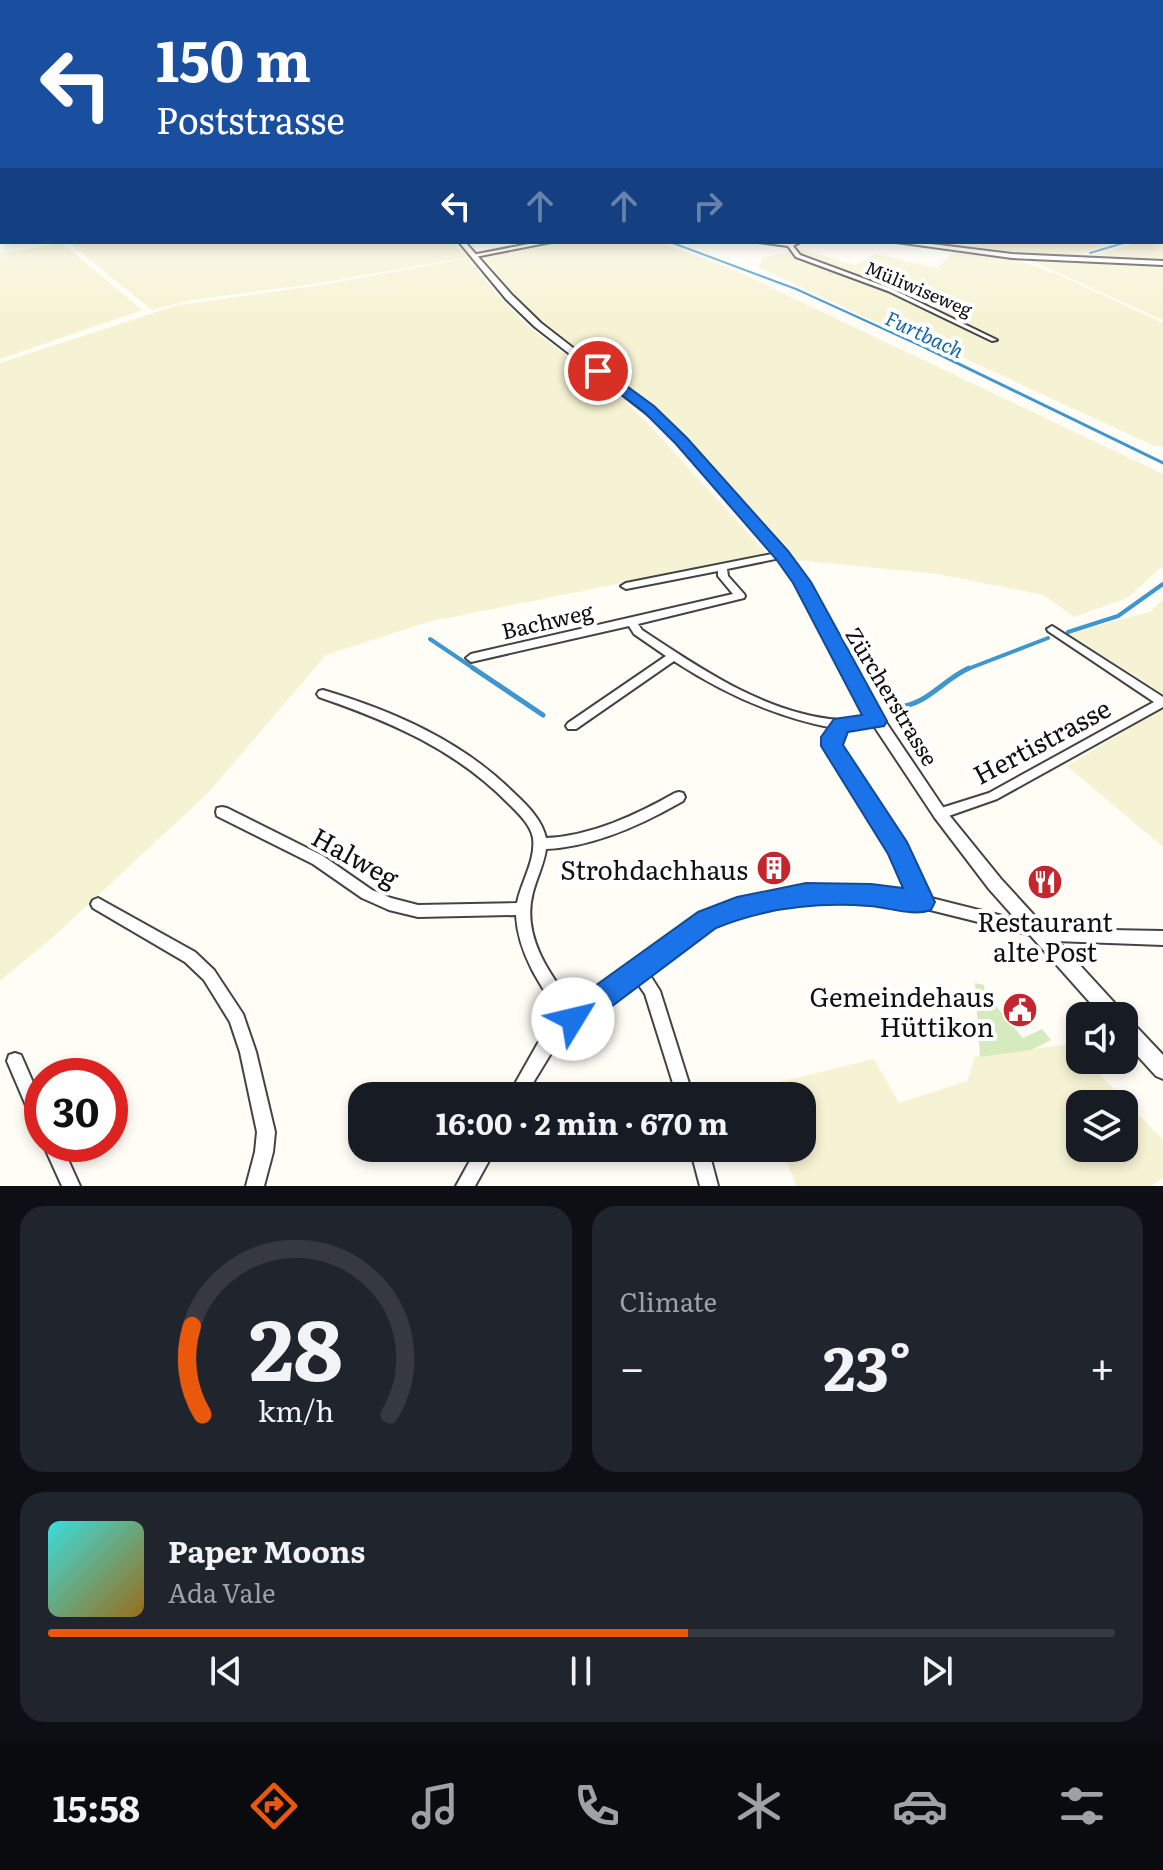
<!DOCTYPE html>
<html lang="en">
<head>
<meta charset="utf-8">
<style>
	:root { --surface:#171b24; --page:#20242c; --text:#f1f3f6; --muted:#9ea1a6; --line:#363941; --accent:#ea580c }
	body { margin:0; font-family:Literata,serif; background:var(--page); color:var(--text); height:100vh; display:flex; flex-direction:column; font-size:30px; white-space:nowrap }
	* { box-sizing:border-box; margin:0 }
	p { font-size:26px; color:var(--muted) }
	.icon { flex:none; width:44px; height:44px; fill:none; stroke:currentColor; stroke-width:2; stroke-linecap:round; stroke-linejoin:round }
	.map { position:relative; height:1186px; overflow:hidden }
	.side { display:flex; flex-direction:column; gap:20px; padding:20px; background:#0d0f14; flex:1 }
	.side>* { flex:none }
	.banner { position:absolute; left:0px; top:0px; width:1164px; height:244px; box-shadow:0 4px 12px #0003; background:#1a4fa0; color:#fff; overflow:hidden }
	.buttons { position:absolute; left:1066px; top:1002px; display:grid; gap:16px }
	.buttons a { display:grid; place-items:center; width:72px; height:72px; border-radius:16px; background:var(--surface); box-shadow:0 4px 12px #0003; font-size:40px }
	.speed { position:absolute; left:24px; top:1058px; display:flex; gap:16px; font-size:40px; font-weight:700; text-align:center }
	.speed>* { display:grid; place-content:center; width:104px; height:104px; border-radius:50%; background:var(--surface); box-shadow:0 4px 12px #0003; line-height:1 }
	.speed .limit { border:12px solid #d22; background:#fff; color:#111 }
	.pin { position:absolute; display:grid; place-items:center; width:68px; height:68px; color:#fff; margin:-34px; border:4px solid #fff; border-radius:50%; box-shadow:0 2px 8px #0007 }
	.me { position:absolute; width:88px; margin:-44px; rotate:54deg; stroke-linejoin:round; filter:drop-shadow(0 0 6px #0008) }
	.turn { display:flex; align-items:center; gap:28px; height:168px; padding:0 24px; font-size:36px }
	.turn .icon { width:104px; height:104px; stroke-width:2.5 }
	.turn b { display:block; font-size:56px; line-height:68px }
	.lanes { display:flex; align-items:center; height:76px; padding:0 24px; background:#0003; justify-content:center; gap:40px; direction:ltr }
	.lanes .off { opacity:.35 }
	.big { font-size:60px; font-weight:700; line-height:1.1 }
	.side .tile { flex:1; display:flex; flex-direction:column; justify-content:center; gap:12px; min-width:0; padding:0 28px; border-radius:24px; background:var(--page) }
	.side .dial { align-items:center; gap:0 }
	.dial svg { height:208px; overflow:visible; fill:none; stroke:var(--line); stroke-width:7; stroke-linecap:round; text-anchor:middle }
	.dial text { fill:var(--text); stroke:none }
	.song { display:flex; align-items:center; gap:24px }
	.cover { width:96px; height:96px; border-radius:12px; background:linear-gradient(135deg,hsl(180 70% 55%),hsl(40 70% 35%)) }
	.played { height:8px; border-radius:4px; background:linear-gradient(90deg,var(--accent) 60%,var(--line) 60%) }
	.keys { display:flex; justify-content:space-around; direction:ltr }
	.heat { display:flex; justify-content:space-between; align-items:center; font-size:44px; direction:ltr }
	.side .tiles { flex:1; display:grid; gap:20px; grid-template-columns:1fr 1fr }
	.tile:last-child { grid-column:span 2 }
	.trip { position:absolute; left:348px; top:1082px; width:468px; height:80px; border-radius:24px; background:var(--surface); box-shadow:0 4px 12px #0003; font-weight:700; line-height:80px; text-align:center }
	.menu { display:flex; height:128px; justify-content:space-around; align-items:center; background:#090b0e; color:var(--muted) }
	.menu .icon { width:56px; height:56px }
	.menu .active { color:var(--accent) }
	.menu b { font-size:36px; color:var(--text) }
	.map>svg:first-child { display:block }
	.farmland { fill:#f6f3d4; fill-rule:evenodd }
	.green { fill:#d5ebbd }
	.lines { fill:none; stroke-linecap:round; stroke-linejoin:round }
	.stream-far3 { stroke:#3f96cf; stroke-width:2 }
	.stream-far2 { stroke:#3f96cf; stroke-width:3 }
	.stream-far1 { stroke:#3f96cf; stroke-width:4 }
	.stream { stroke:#3f96cf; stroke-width:5 }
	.minor-casing { stroke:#444; stroke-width:4 }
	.tertiary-casing { stroke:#444; stroke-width:4 }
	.minor { fill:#fff; fill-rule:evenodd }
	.tertiary { fill:#fff; fill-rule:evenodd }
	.route { fill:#1a73e8; stroke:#114b97; stroke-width:2 }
	.labels { text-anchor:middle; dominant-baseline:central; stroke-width:8; stroke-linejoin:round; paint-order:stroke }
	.far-street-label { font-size:18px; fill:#111; stroke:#fff }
	.far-water-label { font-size:20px; font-style:italic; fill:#1768a6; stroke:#fff }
	.street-label { font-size:22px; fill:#111; stroke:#fff }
	.near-street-label { font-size:26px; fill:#111; stroke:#fff }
	.near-poi-label { font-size:26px; fill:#111; stroke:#fff; text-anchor:end }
</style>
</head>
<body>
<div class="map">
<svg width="1163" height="1186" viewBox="0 0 1163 1186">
	<rect width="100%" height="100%" fill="#fffdf5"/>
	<path class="farmland" d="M 1163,241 L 1163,320 L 1023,257 L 1076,260 L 1140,242 Z
		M 68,242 L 453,242 L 468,257 L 320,283 L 191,300 L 152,310 Z
		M 553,242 L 659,242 L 730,268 L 1163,474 L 1163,566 L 1127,598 L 1074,617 L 1043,595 L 938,574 L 795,560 L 670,422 L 524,306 L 482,256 Z
		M 907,242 L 1110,242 L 1077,256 L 981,252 Z
		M 62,243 L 142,310 L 0,359 L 0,254 Z
		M 800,249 L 855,265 L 875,254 L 937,268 L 954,251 L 1006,256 L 1059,275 L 1163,323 L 1163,447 L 1152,445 L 953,353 L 946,355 L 758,267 L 763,258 Z
		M 468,258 L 498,296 L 529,327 L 622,398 L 653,429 L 767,554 L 428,622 L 326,655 L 208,793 L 52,938 L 0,981 L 0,363 L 178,305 L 322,285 Z
		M 1163,599 L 1163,694 L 1068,633 L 1150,612 Z
		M 1163,708 L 1163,847 L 1067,766 Z
		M 1070,1044 L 1080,1054 L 1080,1060 L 1086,1060 L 1163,1140 L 1163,1178 L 1151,1186 L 796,1186 L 782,1148 L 802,1148 L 802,1096 L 763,1096 L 760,1087 L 874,1059 L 899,1103 L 967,1081 L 975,1057 ZM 1080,1104 L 1124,1104 L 1124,1148 L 1080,1148 Z"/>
	<path class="green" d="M 975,983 L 984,985 L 986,1000 L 996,1006 L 1023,1038 L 1042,1029 L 1051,1040 L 1031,1050 L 980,1057 Z"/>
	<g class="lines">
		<path class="stream-far3" d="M 670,242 L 796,289 L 932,351
			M 1090,253 L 1127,242"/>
		<path class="stream-far2" d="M 928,349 L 1163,463"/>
		<path class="stream-far1" d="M 1068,632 L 1118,616 L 1163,584
			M 430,639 L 476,670
			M 965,670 L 1048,638"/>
		<path class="stream" d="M 473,668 L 543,715
			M 896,707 C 926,706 941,681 969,668"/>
		<defs>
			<path id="minor" d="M 0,162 L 2,162 L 2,164 L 0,164 Z
				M 0,194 L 2,194 L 2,196 L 0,196 Z
				M 539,242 L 551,242 L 475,257 L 472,255 Z
				M 758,242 L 789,243 L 800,242 L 793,246 L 800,255 L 892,289 L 997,340 L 992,341 L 888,291 L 796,257 L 788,246 Z
				M 782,552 L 787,555 L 785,557 L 727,569 L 728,576 L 744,594 L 745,596 L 744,598 L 638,624 L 642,630 C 701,669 766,714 839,720 C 851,721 864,718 876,717 L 880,718 L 882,721 L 880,724 L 845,729 L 838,738 L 838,746 L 903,845 L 927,897 L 1055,929 L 1163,931 L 1163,945 L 1055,941 L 922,908 L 871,901 L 806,900 L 771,905 L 712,925 L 648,972 L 660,991 L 693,1096 L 677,1096 L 645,994 L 636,981 L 579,1024 L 550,1055 L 525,1096 L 508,1096 L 538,1043 L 563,1018 C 541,987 518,954 516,915 L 418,917 L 389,910 L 362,898 L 313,864 L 217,816 L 216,812 L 217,808 L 222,807 L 227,808 L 323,856 L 372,890 L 391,898 L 418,905 L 517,903 C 521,882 536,860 533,838 C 531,825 518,813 509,804 C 455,749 391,722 319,697 L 317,694 L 319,691 L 323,690 C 393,711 462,741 514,793 C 528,806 542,820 546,838 C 591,836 636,815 675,793 L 679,792 L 683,793 L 685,797 L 683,801 C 643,824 594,847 546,849 C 544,864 537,877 533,892 C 521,937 550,974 575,1008 L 702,916 L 707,914 C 729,907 751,897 773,893 C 819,884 866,888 912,894 L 893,852 L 826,746 L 826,737 L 833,728 C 775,717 723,693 674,661 L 576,729 L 568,729 L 566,726 L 568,723 L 666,656 L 634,634 L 629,626 L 471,662 L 466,658 L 471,654 L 733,594 L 718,576 L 718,571 L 626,589 L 621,586 L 626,583 Z
				M 1052,626 L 1163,697 L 1163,707 L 997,799 L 940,819 L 935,818 L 934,814 L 935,810 L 989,793 L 1154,702 L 1048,631 L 1047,629 Z
				M 98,898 L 195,952 L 214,970 L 243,1014 L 256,1052 L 275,1132 L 273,1152 L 264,1186 L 246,1186 L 255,1152 L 257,1132 L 240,1052 L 230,1022 L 204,980 L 185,962 L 93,908 L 91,904 L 93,900 Z
				M 15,1053 L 21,1055 L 42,1103 L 42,1131 L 36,1129 L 7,1061 L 9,1055 Z
				M 43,1144 L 61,1144 L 80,1186 L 62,1186 Z
				M 477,1148 L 496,1148 L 475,1186 L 456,1186 Z
				M 690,1148 L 708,1148 L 718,1186 L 700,1186 Z"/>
			<path id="tertiary" d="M 459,242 L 465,242 L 512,295 L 541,323 L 666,420 L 786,553 L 808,582 L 869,697 L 945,810 L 1001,879 L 1121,1010 L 1123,1016 L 1102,1016 L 989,889 L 935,818 L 858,702 L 796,583 L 778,557 L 660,424 L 535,327 L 506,299 Z
				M 896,242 L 915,242 L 1012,254 L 1163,261 L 1163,265 L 1012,258 Z
				M 1124,1018 L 1131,1021 L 1163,1055 L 1163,1079 L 1156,1076 L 1124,1041 Z"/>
		</defs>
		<use href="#minor" class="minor-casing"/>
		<use href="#tertiary" class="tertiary-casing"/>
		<use href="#minor" class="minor"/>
		<use href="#tertiary" class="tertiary"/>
	</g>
	<linearGradient id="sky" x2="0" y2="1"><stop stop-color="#95c6ee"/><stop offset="0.48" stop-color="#fffefa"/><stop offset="1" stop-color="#fffefa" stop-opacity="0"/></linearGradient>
	<rect width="1163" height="319" fill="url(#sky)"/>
	<path class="route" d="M 593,368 L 602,368 L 654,406 L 687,438 L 788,551 L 811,582 L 887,721 L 884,726 L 848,732 L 843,745 L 907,842 L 935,902 L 931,910 C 912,917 889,907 869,906 C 817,902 765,908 716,928 L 583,1028 L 573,1032 L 563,1028 L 559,1019 L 563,1009 L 698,912 L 737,897 L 806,883 L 871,884 L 903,888 L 888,854 L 821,746 L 821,737 L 834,719 L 862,715 L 793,583 L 776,559 L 676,444 L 644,412 L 593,373 Z"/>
	<defs>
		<symbol id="building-disc" viewBox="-11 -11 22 22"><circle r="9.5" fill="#c4262e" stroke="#fff"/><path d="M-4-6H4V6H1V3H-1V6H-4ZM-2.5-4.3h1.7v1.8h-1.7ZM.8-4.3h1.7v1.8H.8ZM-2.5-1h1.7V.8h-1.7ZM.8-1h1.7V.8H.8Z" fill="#fff"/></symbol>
		<symbol id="restaurant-disc" viewBox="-11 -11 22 22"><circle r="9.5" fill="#c4262e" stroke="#fff"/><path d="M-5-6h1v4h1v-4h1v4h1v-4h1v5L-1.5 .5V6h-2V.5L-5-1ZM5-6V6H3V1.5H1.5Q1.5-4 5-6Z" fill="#fff"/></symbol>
		<symbol id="civic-disc" viewBox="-11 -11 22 22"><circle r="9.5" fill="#c4262e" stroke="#fff"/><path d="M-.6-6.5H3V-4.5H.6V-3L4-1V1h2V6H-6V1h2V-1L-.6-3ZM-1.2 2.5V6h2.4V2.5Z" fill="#fff"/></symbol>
	</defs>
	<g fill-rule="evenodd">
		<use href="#building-disc" x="754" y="848" width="40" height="40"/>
		<use href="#restaurant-disc" x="1025" y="862" width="40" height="40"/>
		<use href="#civic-disc" x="1000" y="990" width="40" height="40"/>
	</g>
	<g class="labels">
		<g class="far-street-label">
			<text transform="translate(919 288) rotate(23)">Müliwiseweg</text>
		</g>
		<g class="far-water-label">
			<text transform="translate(925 333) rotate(25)">Furtbach</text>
		</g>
		<g class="street-label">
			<text transform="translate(547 620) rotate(-13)">Bachweg</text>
			<text transform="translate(893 696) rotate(59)">Zürcherstrasse</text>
		</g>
		<g class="near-street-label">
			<text transform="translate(1041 740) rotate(-28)">Hertistrasse</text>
			<text transform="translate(356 856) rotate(29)">Halweg</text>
		</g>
		<g class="near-poi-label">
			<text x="748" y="868">Strohdachhaus</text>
			<text x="1045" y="920" text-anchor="middle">Restaurant<tspan x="1045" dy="30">alte Post</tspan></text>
			<text x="994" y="995">Gemeindehaus<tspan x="994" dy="30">Hüttikon</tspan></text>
		</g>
	</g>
</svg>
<div class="buttons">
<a><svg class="icon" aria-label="sound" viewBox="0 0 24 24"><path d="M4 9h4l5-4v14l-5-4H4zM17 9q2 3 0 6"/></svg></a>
<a><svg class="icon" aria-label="layers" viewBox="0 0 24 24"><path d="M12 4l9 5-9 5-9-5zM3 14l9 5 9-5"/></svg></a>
</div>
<div class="speed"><div class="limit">30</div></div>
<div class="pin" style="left:598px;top:371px;background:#d93025"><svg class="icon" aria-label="arrive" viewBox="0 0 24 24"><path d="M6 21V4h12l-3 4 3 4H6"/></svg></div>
<svg class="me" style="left:573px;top:1019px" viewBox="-20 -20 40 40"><circle r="19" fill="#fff"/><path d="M0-13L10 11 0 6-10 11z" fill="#1a73e8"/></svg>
<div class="trip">16:00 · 2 min · 670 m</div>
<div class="banner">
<div class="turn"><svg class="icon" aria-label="left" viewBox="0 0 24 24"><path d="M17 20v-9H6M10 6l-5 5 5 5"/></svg><div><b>150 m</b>Poststrasse</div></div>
<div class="lanes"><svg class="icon" aria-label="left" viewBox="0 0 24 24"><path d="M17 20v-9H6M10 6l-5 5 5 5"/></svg><svg class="icon off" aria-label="ahead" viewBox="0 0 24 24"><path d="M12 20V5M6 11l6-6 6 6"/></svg><svg class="icon off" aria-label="ahead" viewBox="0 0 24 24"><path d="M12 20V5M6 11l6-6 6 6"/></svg><svg class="icon off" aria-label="right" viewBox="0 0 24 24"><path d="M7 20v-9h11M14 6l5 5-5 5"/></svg></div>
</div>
</div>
<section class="side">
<div class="tiles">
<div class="tile dial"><svg viewBox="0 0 100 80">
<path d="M14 69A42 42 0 1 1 86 69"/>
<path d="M14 69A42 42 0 0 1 10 35" stroke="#ea580c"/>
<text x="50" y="56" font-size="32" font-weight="700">28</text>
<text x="50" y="72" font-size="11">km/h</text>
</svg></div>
<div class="tile"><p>Climate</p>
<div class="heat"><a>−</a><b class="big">23°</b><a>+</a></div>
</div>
<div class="tile">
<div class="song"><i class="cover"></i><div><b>Paper Moons</b><p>Ada Vale</p></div></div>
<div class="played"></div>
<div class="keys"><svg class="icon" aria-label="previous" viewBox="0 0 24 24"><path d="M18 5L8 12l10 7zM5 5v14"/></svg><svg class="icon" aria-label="pause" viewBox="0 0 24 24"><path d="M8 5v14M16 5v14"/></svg><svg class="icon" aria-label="next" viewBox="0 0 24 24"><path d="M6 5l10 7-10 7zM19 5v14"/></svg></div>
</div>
</div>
</section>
<nav class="menu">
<b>15:58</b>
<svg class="icon active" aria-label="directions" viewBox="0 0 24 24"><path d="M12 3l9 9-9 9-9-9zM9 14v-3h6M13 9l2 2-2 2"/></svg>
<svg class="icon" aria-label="music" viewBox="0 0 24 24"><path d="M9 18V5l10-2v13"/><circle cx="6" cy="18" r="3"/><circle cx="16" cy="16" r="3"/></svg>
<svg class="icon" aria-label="phone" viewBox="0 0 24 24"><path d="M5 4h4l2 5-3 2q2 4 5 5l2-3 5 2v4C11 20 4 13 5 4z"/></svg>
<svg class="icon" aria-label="climate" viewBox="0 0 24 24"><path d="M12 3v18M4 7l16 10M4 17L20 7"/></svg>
<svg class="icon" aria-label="car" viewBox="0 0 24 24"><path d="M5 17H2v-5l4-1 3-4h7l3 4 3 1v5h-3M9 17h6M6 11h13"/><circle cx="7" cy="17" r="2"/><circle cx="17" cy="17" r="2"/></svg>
<svg class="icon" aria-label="filters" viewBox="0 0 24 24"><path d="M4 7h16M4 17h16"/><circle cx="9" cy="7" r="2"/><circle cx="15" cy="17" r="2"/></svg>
</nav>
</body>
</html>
